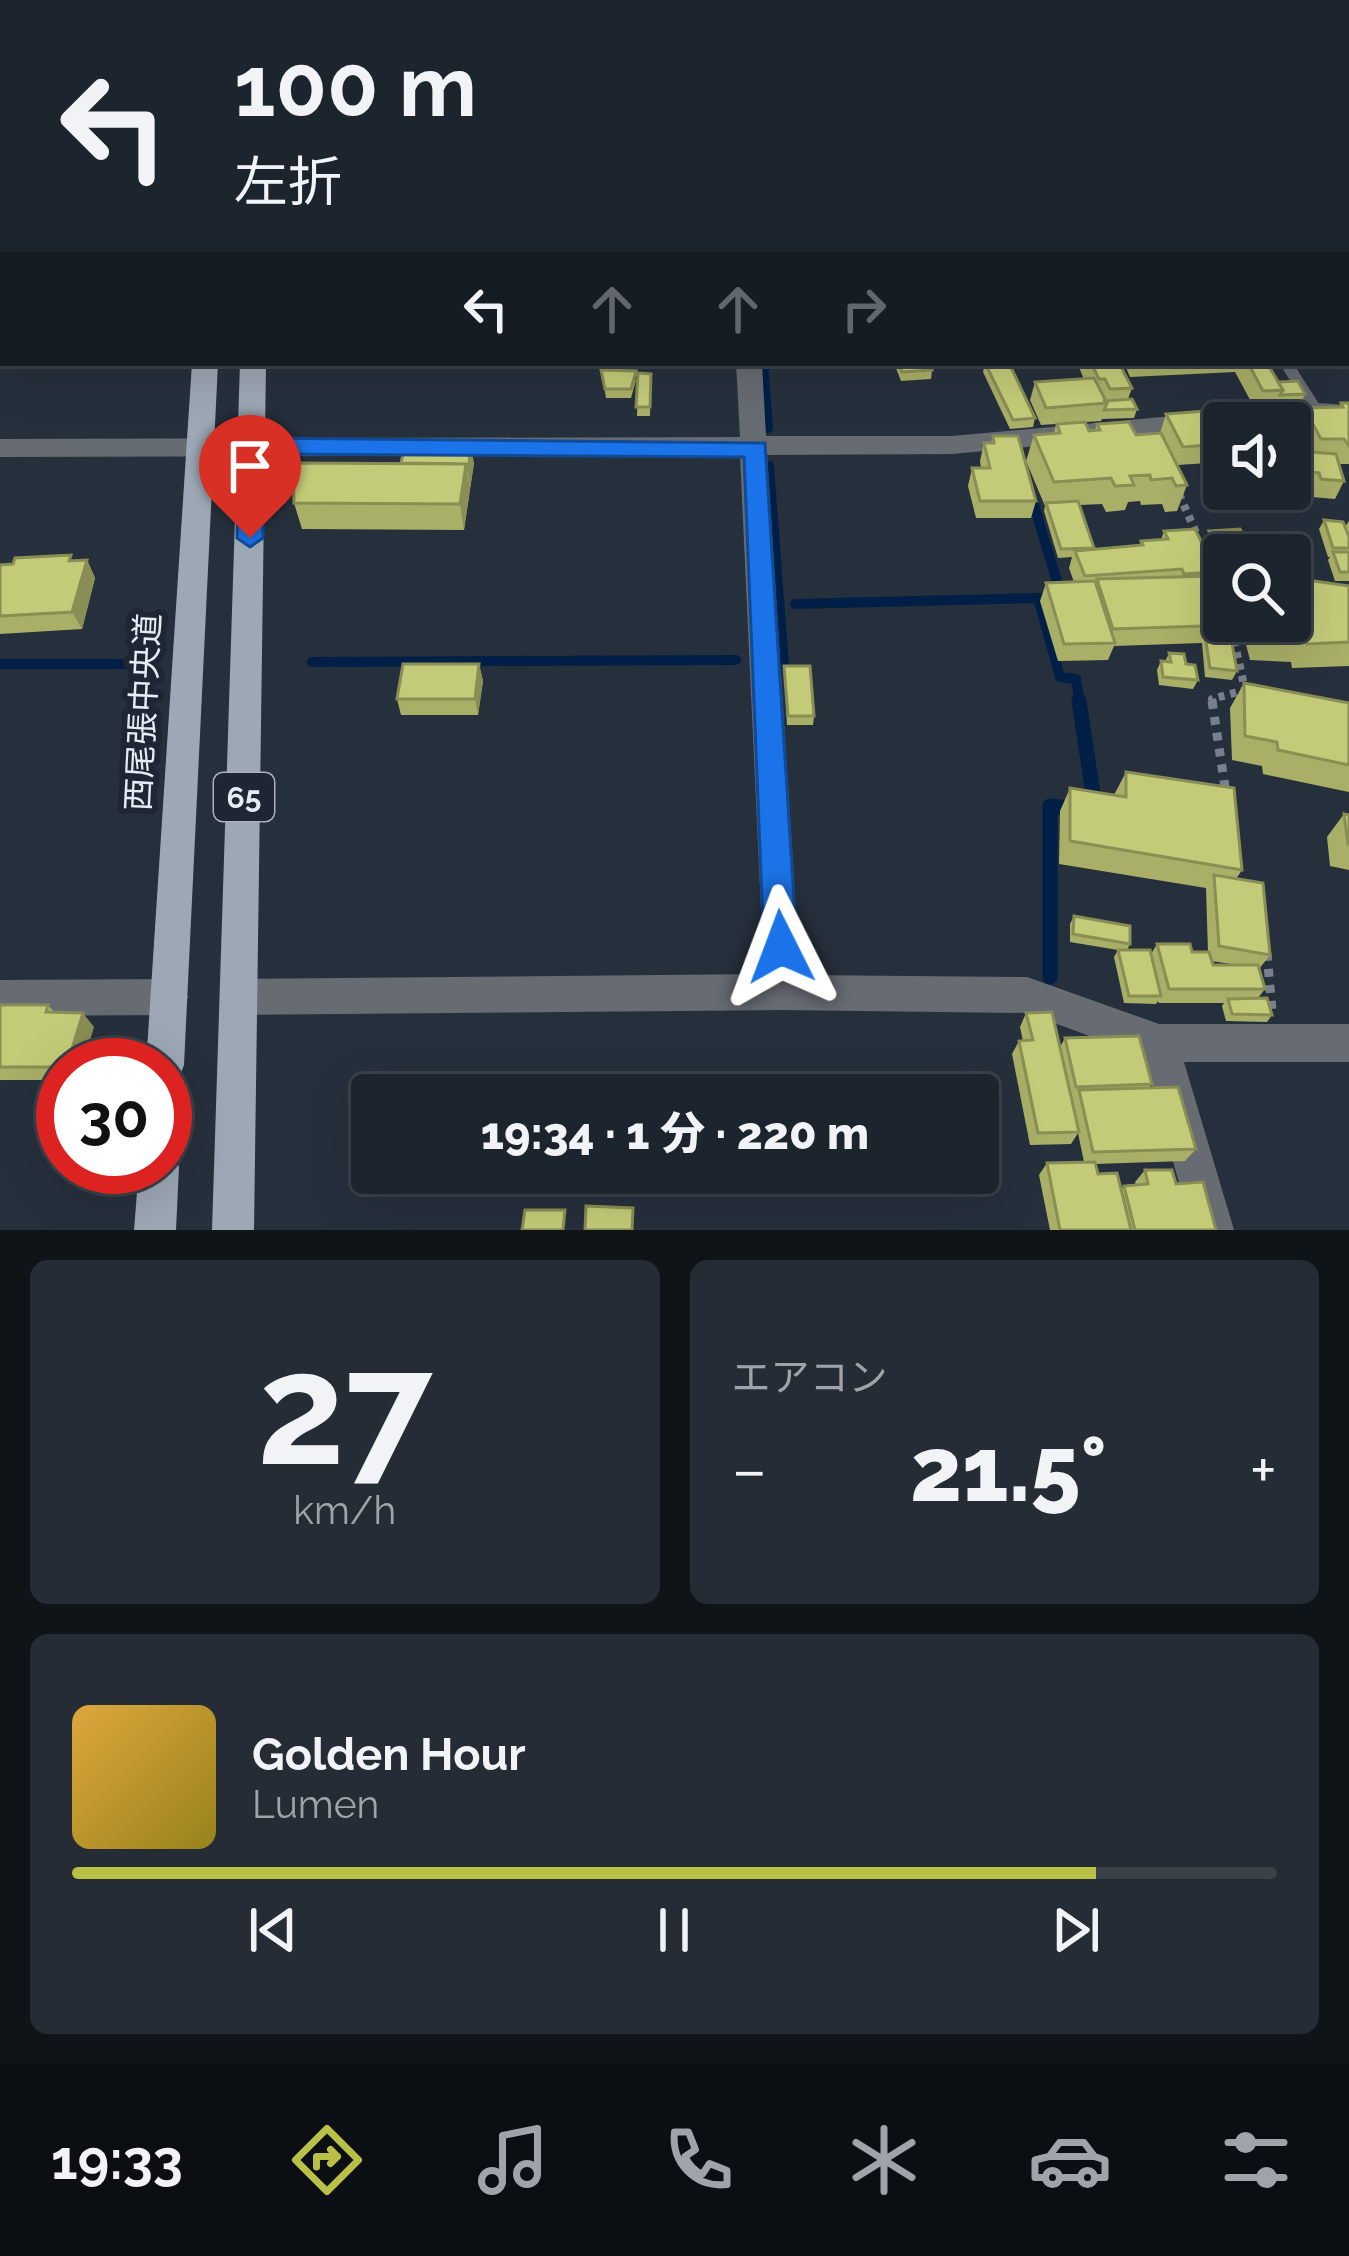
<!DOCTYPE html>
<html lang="ja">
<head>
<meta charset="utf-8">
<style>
	:root { --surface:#1c242d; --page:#252c35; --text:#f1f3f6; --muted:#a0a4aa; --line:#3a4149; --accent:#b9c046 }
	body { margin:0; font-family:Raleway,"Noto Sans JP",sans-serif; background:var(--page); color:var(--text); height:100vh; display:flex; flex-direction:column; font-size:45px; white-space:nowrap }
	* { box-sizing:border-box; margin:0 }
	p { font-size:39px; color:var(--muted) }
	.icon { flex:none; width:66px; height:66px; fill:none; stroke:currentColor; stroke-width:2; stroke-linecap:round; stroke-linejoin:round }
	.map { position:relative; height:1230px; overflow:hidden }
	.details { display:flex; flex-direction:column; gap:30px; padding:30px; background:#0f1419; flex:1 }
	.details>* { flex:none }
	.top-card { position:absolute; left:0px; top:0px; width:1350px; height:366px; box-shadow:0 12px 48px #0002,0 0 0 3px var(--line); background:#1c242d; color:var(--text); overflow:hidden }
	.controls { position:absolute; left:1203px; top:402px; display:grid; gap:24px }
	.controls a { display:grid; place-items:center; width:108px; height:108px; border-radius:12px; background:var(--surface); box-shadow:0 12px 48px #0002,0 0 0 3px var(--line); font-size:60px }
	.speed { position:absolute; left:36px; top:1038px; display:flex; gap:24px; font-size:60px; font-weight:700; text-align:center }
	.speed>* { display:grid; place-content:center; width:156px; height:156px; border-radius:50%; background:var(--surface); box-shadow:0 12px 48px #0002,0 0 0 3px var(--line); line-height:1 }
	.speed .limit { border:18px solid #d22; background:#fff; color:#111 }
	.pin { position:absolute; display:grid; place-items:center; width:102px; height:102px; color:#fff; margin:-123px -51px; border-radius:50% 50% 50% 0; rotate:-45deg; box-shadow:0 0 12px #0007 }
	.pin .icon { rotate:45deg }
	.me { position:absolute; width:132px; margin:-66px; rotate:357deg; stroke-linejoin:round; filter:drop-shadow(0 0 9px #0008) }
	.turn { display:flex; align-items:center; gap:42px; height:252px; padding:0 36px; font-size:54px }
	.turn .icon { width:156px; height:156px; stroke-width:2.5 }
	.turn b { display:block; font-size:84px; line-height:102px }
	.lanes { display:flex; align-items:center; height:114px; padding:0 36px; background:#0003; justify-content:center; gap:60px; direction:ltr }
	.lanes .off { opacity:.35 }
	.big { font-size:90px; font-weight:800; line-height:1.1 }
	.details .widget { flex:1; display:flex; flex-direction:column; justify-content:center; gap:18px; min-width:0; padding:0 42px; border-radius:18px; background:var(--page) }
	.details .dial { align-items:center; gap:0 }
	.dial b { font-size:156px; line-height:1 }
	.song { display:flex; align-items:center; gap:36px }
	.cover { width:144px; height:144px; border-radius:18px; background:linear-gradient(135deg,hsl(40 70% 55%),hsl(50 70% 35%)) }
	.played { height:12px; border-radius:6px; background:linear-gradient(90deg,var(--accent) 85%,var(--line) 85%) }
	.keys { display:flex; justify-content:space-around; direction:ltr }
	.heat { display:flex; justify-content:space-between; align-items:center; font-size:66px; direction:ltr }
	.details .tiles { flex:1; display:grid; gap:30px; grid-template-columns:1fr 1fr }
	.widget:last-child { grid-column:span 2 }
	.trip { position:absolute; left:351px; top:1074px; width:648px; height:120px; border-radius:12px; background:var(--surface); box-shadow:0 12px 48px #0002,0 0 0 3px var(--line); font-weight:800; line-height:120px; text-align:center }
	.menu { display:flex; height:192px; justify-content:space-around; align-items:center; background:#0b0e12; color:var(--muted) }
	.menu .icon { width:84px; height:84px }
	.menu .selected { color:var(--accent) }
	.menu b { font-size:54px; color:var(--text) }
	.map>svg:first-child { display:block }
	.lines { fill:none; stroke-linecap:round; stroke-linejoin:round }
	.stream-far2 { stroke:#001f47; stroke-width:9 }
	.stream-far1 { stroke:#001f47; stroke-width:10 }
	.stream { stroke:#001f47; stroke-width:15 }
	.path-far1 { stroke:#78808b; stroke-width:8; stroke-dasharray:6 6; stroke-linecap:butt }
	.path { stroke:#78808b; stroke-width:9; stroke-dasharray:8 8; stroke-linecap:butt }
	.lane { fill:#676b72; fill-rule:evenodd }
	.street { fill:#676b72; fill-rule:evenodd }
	.primary { fill:#9ea7b5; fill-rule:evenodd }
	.wall { fill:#a9af67; fill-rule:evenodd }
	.shaded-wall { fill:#898e54 }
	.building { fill:#c4cb78; stroke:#898e54; stroke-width:3 }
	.route { fill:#1a73e8; stroke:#114b97; stroke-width:3 }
	.labels { text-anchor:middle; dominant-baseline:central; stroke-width:12; stroke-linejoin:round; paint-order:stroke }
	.shield { fill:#1d2632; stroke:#aab1ba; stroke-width:3 }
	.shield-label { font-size:30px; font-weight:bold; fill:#e6ecf5 }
	.street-label { font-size:33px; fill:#e6ecf5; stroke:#1d2632 }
</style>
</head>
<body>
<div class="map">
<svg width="1349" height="1230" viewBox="0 0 1349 1230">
	<rect width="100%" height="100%" fill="#26303c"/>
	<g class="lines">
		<path class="stream-far2" d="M 0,72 L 3,68"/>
		<path class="stream-far1" d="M 763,363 L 768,428
			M 769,466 L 784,665
			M 1030,492 L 1062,598
			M 1038,598 L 1060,677 L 1076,679 L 1080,704
			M 795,604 L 1041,598
			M 312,662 L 736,660
			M 0,664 L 126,664"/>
		<path class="stream" d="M 1079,701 L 1095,807
			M 1050,977 L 1050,806 L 1075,809"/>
		<path class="path-far1" d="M 1179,494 L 1197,535
			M 1212,571 L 1224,597
			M 1213,704 L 1212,699 L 1245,690 L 1230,621"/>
		<path class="path" d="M 1212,701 L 1226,794
			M 1267,953 L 1272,1010"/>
		<path class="lane" d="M 1347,315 L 1349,315 L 1349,326 L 1347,326 Z
			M 1279,363 L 1293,363 L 1324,412 L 1322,415 L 1312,415 Z"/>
		<path class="street" d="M 714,0 L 732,0 L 732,3 L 714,3 Z
			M 1258,0 L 1276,0 L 1278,3 L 1260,3 Z
			M 1347,26 L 1349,26 L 1349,38 L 1347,38 Z
			M 3,42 L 3,57 L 0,58 L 0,43 Z
			M 1347,120 L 1349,120 L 1347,133 Z
			M 0,187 L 3,187 L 3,201 L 0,201 Z
			M 736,363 L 762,363 L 766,436 L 952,436 L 1317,403 L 1349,405 L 1349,423 L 1224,423 L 1224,429 L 952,454 L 767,455 L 800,975 L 1027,977 L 1159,1024 L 1349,1024 L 1349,1062 L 1184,1062 L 1234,1230 L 1192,1230 L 1144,1056 L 1027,1013 L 783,1010 L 240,1015 L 227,1010 L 221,997 L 227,984 L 240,979 L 764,974 L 740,455 L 0,457 L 0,439 L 740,437 Z
			M 169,979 L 182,984 L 188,997 L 182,1010 L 169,1015 L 0,1016 L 0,980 Z"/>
		<path class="primary" d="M 219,0 L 237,0 L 237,3 L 219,3 Z
			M 255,0 L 273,0 L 273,3 L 255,3 Z
			M 192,363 L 218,363 L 184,1065 L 179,1078 L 165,1084 L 165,1065 L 146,1065 Z
			M 240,363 L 266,363 L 254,1230 L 212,1230 Z
			M 165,1149 L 173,1153 L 179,1167 L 176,1230 L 134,1230 L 139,1167 L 165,1167 Z"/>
	</g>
	<path class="wall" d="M 296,0 L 377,0 L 297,2 Z
		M 1347,220 L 1349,220 L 1349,299 L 1347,299 Z
		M 624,363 L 650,363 L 650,368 L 624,368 Z
		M 894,363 L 930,363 L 932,370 L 931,379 L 901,381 Z
		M 985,363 L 1035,418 L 1033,427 L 1010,429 L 983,372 Z
		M 1077,363 L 1119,363 L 1132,388 L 1128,399 L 1137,409 L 1134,418 L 1102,419 L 1101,421 L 1085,422 L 1089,431 L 1095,430 L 1097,424 L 1136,435 L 1160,433 L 1166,414 L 1224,423 L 1224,462 L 1177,465 L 1187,485 L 1177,511 L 1165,512 L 1162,504 L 1141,505 L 1140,501 L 1128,502 L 1125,510 L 1106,512 L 1102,504 L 1080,505 L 1094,549 L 1139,546 L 1141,541 L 1161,540 L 1164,531 L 1216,572 L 1213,578 L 1233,625 L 1226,637 L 1237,671 L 1232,680 L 1205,677 L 1202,643 L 1114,646 L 1108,660 L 1058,661 L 1040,601 L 1046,583 L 1074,582 L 1069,568 L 1072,557 L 1058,558 L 1044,511 L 1045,506 L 1026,461 L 1034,435 L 1054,434 L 1056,424 L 1041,425 L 1030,400 L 1035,382 L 1084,379 Z
		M 1124,363 L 1267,363 L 1278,382 L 1305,394 L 1301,403 L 1276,404 L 1275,408 L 1255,409 L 1235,372 L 1130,377 Z
		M 601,370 L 636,380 L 631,398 L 606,398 Z
		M 638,373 L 651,374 L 650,416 L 637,416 Z
		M 1341,403 L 1349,403 L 1349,464 L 1339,464 L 1344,481 L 1335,499 L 1312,497 L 1310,490 L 1290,488 L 1290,444 L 1306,445 L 1296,426 L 1304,408 L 1339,407 Z
		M 993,436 L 1036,501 L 1031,518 L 976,518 L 968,486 L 972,468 L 981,468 L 980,461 L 984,443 L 991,443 Z
		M 474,463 L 464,530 L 302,529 L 294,503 Z
		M 1230,489 L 1253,489 L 1252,493 L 1230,491 Z
		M 1324,520 L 1345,527 L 1349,521 L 1349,581 L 1335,581 L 1328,560 L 1330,557 L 1328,557 L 1319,529 Z
		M 1209,531 L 1224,555 L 1224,578 L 1205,540 Z
		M 87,560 L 95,578 L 82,629 L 0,634 L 0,565 Z
		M 1293,578 L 1349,586 L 1349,666 L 1292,668 L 1291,662 L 1250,660 L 1240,621 L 1290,621 L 1290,583 Z
		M 1169,653 L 1186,664 L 1198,680 L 1193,689 L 1159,685 L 1157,670 L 1161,661 L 1165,662 Z
		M 479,664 L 483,681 L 478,715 L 401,715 L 397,699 Z
		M 784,666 L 814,716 L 813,725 L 787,725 Z
		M 1244,683 L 1349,703 L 1349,792 L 1263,774 L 1262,766 L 1232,760 L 1230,708 Z
		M 1126,772 L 1242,870 L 1236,879 L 1270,955 L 1259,969 L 1265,989 L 1258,998 L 1272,1015 L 1267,1022 L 1226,1021 L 1222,1006 L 1224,1003 L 1159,1003 L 1158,1001 L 1156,1004 L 1124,1003 L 1114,957 L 1118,950 L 1070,942 L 1070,924 L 1074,916 L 1130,944 L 1127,950 L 1151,954 L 1157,944 L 1192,952 L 1208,952 L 1206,888 L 1059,864 L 1060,811 L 1070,788 L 1114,795 ZM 1211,961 L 1238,965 L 1213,965 Z
		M 1344,814 L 1349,815 L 1349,870 L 1330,866 L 1327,837 Z
		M 0,1005 L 48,1005 L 54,1012 L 94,1027 L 63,1065 L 63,1080 L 0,1080 Z
		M 1026,1013 L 1060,1047 L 1065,1038 L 1152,1084 L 1149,1088 L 1196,1149 L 1185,1161 L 1095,1164 L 1098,1174 L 1121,1189 L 1124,1186 L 1136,1185 L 1135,1182 L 1145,1170 L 1176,1184 L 1216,1230 L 1050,1230 L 1039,1175 L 1047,1163 L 1084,1162 L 1078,1133 L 1071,1144 L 1030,1145 L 1012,1054 L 1019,1041 L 1023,1041 L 1020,1027 Z"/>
	<path class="shaded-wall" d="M 471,446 L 474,463 L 470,488 L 468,471 Z
		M 466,464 L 470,489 L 464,530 L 460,504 Z
		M 87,560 L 95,578 L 82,629 L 72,612 Z
		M 479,664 L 483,681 L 478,715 L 475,699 Z
		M 83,1013 L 94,1027 L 83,1065 L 67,1065 Z"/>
	<path class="building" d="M 1349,220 L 1349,247 L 1347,247 L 1347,221 Z
		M 1349,259 L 1349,286 L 1347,283 L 1347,260 Z
		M 898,363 L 930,363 L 932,370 L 902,372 Z
		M 985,363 L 1009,363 L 1035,418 L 1013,420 Z
		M 1091,363 L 1119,363 L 1132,388 L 1110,389 L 1105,379 L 1099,379 Z
		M 1248,363 L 1267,363 L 1283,390 L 1263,391 Z
		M 601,370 L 636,371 L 631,389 L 605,389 Z
		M 638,373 L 651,374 L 650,407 L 636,407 Z
		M 1094,378 L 1107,403 L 1046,408 L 1035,382 Z
		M 1298,381 L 1305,394 L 1280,395 L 1283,390 L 1278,382 Z
		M 1132,399 L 1137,409 L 1104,410 L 1107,403 L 1105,401 Z
		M 1341,403 L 1349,403 L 1349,446 L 1344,439 L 1321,439 L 1304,408 L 1343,407 Z
		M 1232,409 L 1258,410 L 1265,423 L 1224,423 L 1224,444 L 1183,447 L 1166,414 Z
		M 1261,415 L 1268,415 L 1273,423 L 1265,423 Z
		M 1085,422 L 1089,431 L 1100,430 L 1097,424 L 1129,422 L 1136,435 L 1161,433 L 1187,485 L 1176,486 L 1172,478 L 1151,480 L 1150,475 L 1130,476 L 1134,485 L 1115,486 L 1111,478 L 1054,482 L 1034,435 L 1060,433 L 1057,424 Z
		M 993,436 L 1018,436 L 1036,501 L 980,501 L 972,468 L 990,468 L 984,443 L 994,443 Z
		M 1290,444 L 1309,445 L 1311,452 L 1336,454 L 1344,481 L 1321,479 L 1319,473 L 1290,470 Z
		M 405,445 L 471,446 L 468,471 L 466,464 L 401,463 Z
		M 293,463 L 466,464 L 460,504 L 294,503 Z
		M 1078,501 L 1094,548 L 1061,549 L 1046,503 Z
		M 1324,520 L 1343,522 L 1349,537 L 1349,548 L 1333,548 Z
		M 1195,529 L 1216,572 L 1184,574 L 1182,569 L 1085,576 L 1075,551 L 1143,545 L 1141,541 L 1168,539 L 1164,531 Z
		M 1240,529 L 1253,555 L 1224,555 L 1224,561 L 1209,531 Z
		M 1333,552 L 1349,552 L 1349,572 L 1340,572 Z
		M 71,555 L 69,561 L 87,560 L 72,612 L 0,616 L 0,565 L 13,564 L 15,558 Z
		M 1213,576 L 1224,603 L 1224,621 L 1231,621 L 1233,625 L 1113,629 L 1097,579 Z
		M 1293,578 L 1349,586 L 1349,642 L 1307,644 L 1305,638 L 1264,635 L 1260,621 L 1290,621 L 1290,584 L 1294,584 Z
		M 1095,581 L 1115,643 L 1064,644 L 1046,583 Z
		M 1205,635 L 1231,638 L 1237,671 L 1210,668 Z
		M 1169,653 L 1184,654 L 1186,664 L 1195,665 L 1198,680 L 1163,677 L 1161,661 L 1171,662 Z
		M 403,664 L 479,664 L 475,699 L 397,699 Z
		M 784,666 L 810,666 L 814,716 L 788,716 Z
		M 1244,683 L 1349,703 L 1349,765 L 1278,750 L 1277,742 L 1245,736 Z
		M 1126,772 L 1234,788 L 1242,870 L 1070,841 L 1070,788 L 1126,797 Z
		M 1344,814 L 1349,815 L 1349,844 L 1348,844 Z
		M 1214,875 L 1263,883 L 1270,955 L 1219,946 Z
		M 1074,916 L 1130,926 L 1130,944 L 1073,934 Z
		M 1157,944 L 1190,944 L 1192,952 L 1209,952 L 1213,965 L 1258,965 L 1265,989 L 1169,989 Z
		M 1118,950 L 1150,950 L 1161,996 L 1129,996 Z
		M 1267,998 L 1272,1015 L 1232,1014 L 1228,999 Z
		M 0,1005 L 48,1005 L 46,1012 L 83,1013 L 67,1065 L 63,1065 L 63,1067 L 0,1067 Z
		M 1052,1012 L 1079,1132 L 1038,1133 L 1019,1041 L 1033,1040 L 1026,1013 Z
		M 1139,1036 L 1152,1084 L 1076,1087 L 1065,1038 Z
		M 1178,1087 L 1196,1149 L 1093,1152 L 1079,1090 Z
		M 1095,1162 L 1098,1174 L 1117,1173 L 1131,1230 L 1060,1230 L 1047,1163 Z
		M 1145,1170 L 1172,1170 L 1176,1184 L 1203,1182 L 1216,1230 L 1135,1230 L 1124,1186 L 1148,1184 Z
		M 586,1206 L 633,1208 L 632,1230 L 585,1230 Z
		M 525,1210 L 565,1210 L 563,1230 L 522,1230 Z"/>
	<path class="route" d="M 251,438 L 765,443 L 797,947 L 792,958 L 781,962 L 769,958 L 764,947 L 744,457 L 263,454 L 263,538 L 250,547 L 237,538 L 239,446 Z"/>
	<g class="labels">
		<rect class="shield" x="214" y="773" width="60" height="48" rx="9"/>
		<g class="shield-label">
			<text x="244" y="797">65</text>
		</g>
		<g class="street-label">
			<text transform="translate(143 712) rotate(-87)">西尾張中央道</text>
		</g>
	</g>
</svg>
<div class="controls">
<a><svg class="icon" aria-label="sound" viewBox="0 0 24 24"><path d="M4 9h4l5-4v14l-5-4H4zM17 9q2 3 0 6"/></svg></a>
<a><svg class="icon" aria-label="search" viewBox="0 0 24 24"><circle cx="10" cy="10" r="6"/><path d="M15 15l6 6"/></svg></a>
</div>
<div class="speed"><div class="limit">30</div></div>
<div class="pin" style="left:250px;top:538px;background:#d93025"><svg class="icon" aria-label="arrive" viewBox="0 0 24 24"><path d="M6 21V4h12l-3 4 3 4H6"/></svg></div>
<svg class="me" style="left:781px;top:947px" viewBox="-20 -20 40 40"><path d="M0-17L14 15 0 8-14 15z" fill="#1a73e8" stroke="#fff" stroke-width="4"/></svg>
<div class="trip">19:34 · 1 分 · 220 m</div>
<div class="top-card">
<div class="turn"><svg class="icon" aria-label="left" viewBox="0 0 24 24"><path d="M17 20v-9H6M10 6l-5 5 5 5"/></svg><div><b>100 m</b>左折</div></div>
<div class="lanes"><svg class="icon" aria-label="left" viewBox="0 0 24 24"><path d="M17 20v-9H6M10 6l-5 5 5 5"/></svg><svg class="icon off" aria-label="ahead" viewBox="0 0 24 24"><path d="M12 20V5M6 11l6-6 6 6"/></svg><svg class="icon off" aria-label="ahead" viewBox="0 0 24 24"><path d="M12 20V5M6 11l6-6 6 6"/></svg><svg class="icon off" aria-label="right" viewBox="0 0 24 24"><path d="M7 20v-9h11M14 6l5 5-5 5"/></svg></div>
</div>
</div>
<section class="details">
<div class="tiles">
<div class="widget dial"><b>27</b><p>km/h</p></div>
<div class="widget"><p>エアコン</p>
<div class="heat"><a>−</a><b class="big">21.5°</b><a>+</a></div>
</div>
<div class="widget">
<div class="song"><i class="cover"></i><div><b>Golden Hour</b><p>Lumen</p></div></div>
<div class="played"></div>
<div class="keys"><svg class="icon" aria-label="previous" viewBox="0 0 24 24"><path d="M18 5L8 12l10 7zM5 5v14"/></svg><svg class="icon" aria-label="pause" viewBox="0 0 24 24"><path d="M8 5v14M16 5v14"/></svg><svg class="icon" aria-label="next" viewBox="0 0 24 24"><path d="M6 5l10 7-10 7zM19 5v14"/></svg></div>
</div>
</div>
</section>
<nav class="menu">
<b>19:33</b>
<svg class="icon selected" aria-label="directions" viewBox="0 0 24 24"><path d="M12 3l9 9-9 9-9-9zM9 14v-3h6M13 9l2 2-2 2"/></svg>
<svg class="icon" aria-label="music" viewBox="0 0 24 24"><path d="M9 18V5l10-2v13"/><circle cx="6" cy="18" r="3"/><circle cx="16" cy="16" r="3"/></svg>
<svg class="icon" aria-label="phone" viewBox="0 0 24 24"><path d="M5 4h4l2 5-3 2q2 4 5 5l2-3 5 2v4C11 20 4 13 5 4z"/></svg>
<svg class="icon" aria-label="climate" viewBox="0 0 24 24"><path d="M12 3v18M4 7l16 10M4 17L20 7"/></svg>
<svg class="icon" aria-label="car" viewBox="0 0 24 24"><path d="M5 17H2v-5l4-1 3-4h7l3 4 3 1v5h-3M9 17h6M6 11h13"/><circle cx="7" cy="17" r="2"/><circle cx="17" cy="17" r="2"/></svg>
<svg class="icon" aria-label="filters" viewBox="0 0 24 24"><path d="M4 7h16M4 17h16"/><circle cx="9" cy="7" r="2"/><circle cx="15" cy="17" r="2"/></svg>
</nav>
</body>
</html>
